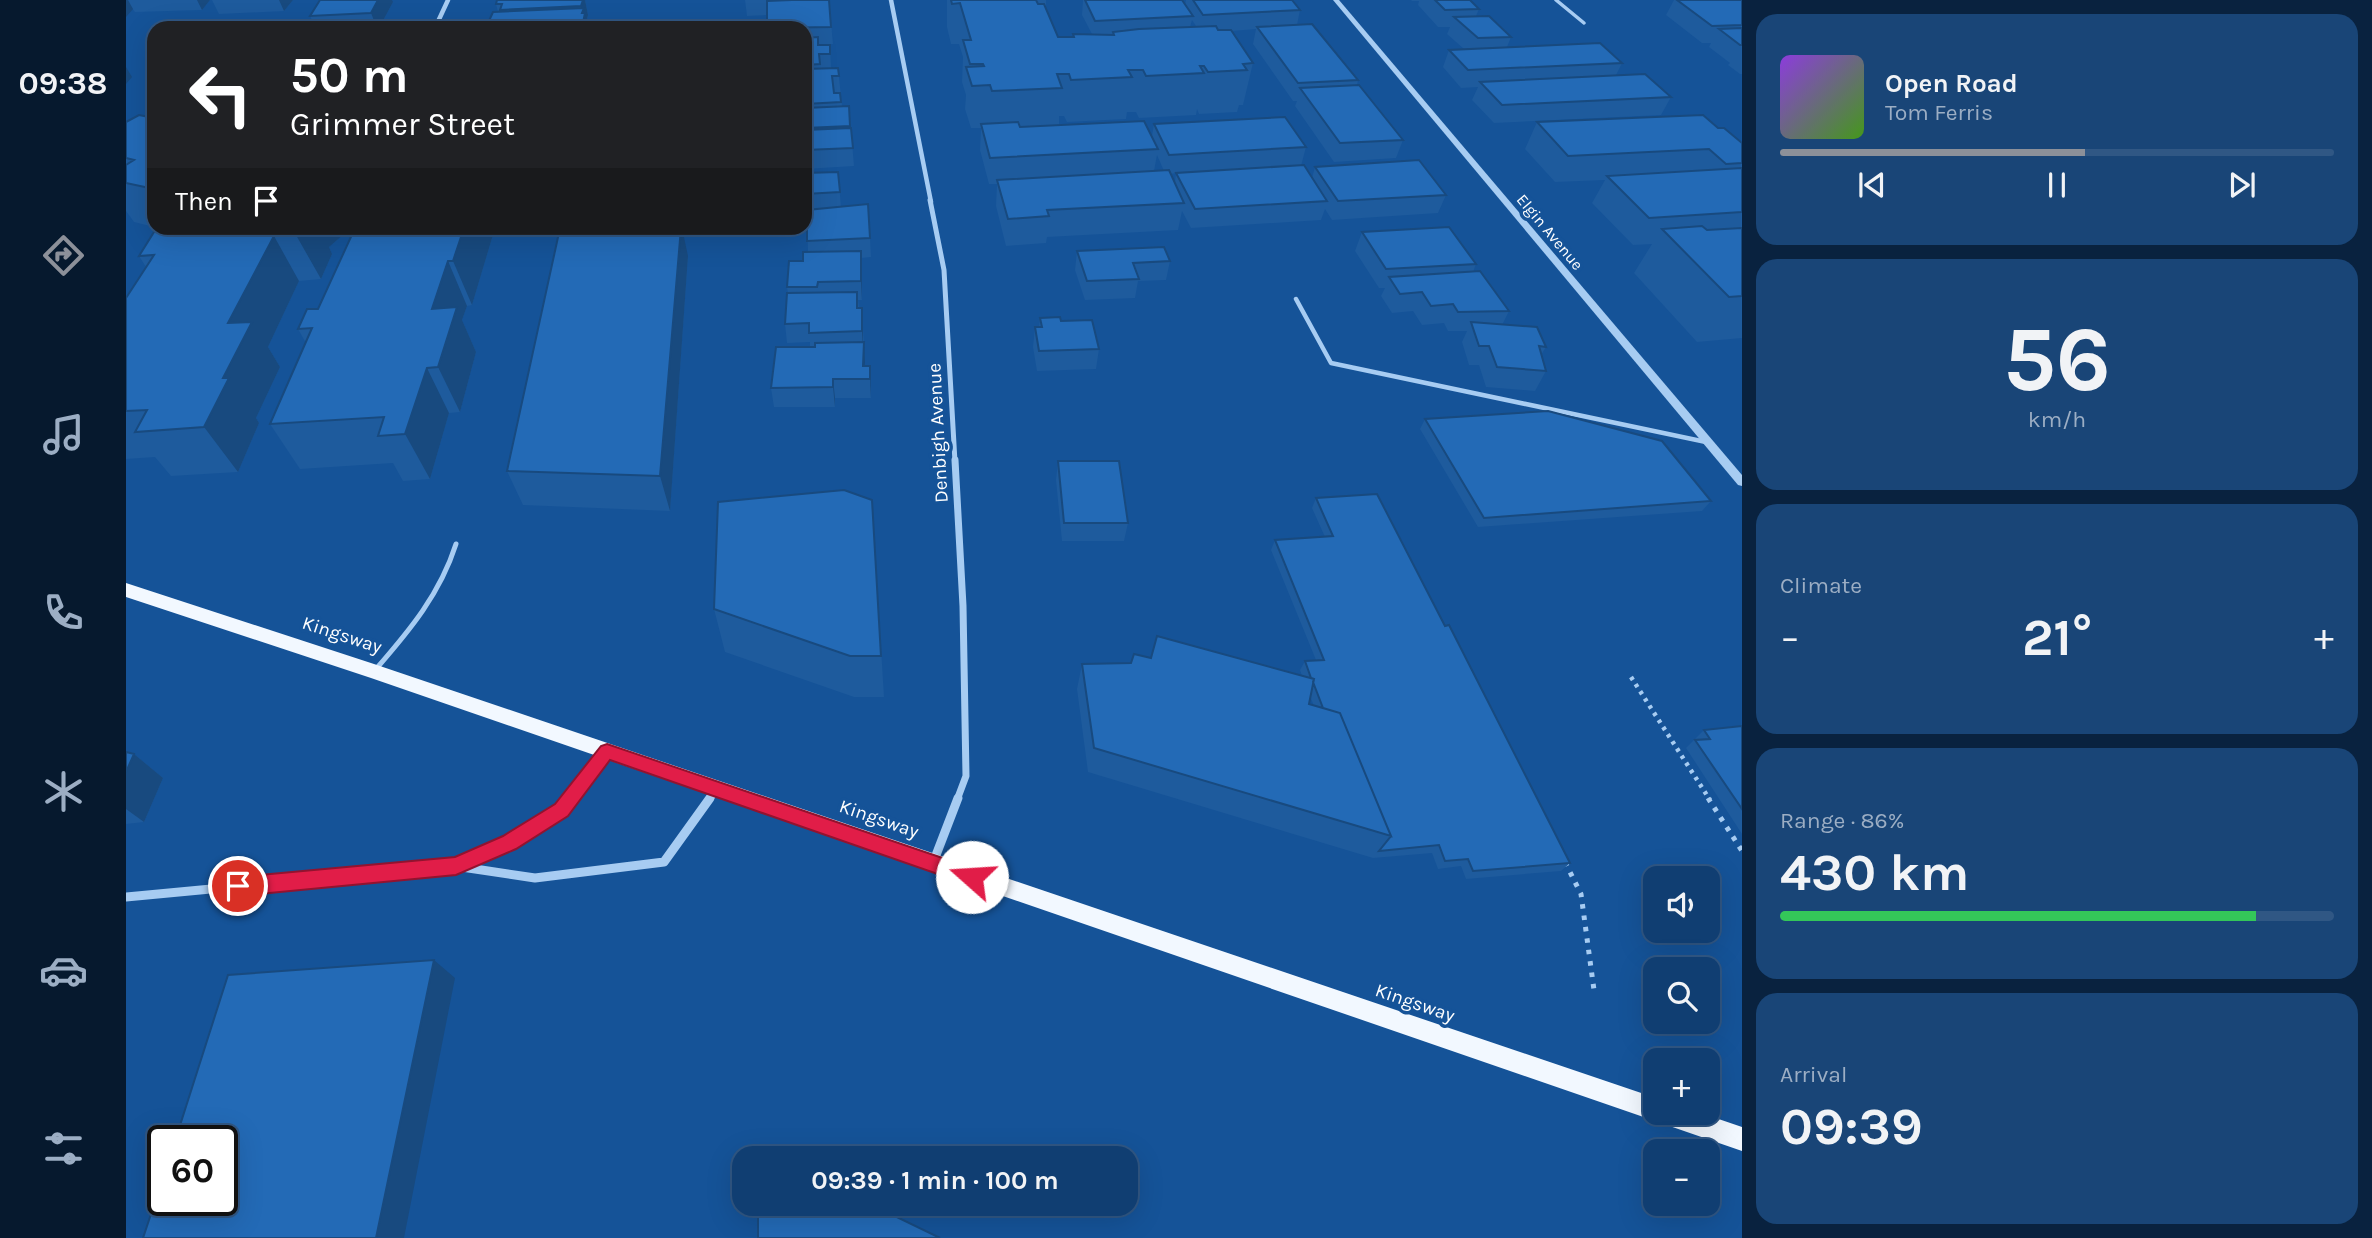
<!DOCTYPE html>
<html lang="en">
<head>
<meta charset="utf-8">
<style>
	:root { --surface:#103e72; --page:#194577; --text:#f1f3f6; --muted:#9caec4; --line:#305784; --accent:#8c9099 }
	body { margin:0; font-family:Karla,sans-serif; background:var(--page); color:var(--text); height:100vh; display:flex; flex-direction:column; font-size:26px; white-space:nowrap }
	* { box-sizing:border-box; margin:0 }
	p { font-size:23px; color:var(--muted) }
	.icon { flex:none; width:38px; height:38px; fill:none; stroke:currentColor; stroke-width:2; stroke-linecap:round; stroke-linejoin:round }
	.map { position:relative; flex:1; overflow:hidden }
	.sheet { display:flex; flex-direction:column; gap:14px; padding:14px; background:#09223f; width:630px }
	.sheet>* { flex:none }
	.top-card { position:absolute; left:21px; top:21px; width:665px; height:214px; border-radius:21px; box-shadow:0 7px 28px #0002,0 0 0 2px var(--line); background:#202124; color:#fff; overflow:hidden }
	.fabs { position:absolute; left:1517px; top:866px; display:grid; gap:14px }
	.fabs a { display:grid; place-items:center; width:77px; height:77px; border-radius:14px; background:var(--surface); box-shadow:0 7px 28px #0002,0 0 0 2px var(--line); font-size:35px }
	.speed { position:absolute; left:21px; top:1125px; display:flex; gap:14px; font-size:35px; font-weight:700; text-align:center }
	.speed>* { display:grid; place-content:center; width:91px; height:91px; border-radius:50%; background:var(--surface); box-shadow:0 7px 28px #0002,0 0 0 2px var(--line); line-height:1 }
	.speed .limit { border:4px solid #111; border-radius:10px; background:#fff; color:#111 }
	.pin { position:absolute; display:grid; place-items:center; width:60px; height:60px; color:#fff; margin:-30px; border:4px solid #fff; border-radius:50%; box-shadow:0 2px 7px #0007 }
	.me { position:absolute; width:77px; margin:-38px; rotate:289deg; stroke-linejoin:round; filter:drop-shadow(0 0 5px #0008) }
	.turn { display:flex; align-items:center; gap:24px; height:147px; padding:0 28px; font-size:32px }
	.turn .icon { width:91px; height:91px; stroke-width:2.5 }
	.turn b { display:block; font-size:49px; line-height:60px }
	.then { display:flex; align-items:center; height:66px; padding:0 28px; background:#0003; gap:14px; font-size:26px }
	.big { font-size:52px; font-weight:700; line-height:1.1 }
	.sheet .card { flex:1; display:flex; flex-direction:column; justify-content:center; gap:10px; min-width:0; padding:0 24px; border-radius:21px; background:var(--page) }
	.sheet .dial { align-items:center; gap:0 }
	.dial b { font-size:91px; line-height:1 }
	.song { display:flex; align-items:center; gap:21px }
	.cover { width:84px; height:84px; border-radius:10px; background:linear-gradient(135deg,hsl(270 70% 55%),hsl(100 70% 35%)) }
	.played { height:7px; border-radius:4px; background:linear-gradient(90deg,var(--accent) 55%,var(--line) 55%) }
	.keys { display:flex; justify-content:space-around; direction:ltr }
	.heat { display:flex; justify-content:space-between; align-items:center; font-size:38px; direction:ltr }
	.charge { height:10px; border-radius:5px; background:linear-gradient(90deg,#34c759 86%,var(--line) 0) }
	.trip { position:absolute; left:606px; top:1146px; width:406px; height:70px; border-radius:21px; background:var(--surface); box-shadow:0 7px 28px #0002,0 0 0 2px var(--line); font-weight:700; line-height:70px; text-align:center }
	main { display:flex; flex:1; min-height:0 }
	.dock { display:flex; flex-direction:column; width:126px; justify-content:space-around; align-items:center; background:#06192e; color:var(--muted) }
	.dock .icon { width:49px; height:49px }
	.dock .selected { color:var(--accent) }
	.dock b { font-size:32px; color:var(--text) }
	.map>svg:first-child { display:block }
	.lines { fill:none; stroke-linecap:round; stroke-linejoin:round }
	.path-far1 { stroke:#a7ccf2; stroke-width:4.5; stroke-dasharray:3.5 5; stroke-linecap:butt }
	.path { stroke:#a7ccf2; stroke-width:5; stroke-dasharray:4.5 7; stroke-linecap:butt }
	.service-far2 { stroke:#a7ccf2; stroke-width:3.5 }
	.service-far1 { stroke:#a7ccf2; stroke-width:4.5 }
	.service { stroke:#a7ccf2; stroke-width:5 }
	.minor-far3 { stroke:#a7ccf2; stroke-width:4.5 }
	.minor-far2 { stroke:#a7ccf2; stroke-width:5 }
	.minor-far1 { stroke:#a7ccf2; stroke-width:7 }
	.minor { stroke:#a7ccf2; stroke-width:9 }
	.tertiary { fill:#a7ccf2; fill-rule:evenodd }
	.primary { fill:#f2f8ff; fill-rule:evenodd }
	.wall { fill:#1e5b9d; fill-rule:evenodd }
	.shaded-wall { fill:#184a7f }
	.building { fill:#236ab6; stroke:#184a7f; stroke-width:2 }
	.route { fill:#e11d48; stroke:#92132f; stroke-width:2 }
	.labels { text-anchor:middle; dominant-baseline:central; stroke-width:7; stroke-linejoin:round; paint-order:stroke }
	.far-street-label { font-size:16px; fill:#fff; stroke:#155398 }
	.street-label { font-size:19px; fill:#fff; stroke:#155398 }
</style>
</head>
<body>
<main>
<nav class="dock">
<b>09:38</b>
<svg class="icon selected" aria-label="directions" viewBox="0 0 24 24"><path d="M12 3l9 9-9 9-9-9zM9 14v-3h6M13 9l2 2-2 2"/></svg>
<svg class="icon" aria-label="music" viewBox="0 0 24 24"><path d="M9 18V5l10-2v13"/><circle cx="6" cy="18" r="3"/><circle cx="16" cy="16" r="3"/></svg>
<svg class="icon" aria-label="phone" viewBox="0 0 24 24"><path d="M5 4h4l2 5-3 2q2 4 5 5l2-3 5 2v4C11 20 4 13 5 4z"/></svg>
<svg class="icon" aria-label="climate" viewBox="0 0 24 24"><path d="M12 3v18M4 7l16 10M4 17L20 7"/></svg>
<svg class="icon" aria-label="car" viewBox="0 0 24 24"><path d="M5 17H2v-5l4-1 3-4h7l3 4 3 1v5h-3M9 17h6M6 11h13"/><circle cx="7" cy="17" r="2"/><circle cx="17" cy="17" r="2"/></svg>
<svg class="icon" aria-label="filters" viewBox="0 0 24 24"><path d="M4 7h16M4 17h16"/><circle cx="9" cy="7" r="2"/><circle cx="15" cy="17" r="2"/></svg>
</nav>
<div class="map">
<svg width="1616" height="1238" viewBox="0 0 1616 1238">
	<rect width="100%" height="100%" fill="#155398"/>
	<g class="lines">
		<path class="path-far1" d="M 1505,677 L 1584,800"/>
		<path class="path" d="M 1582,798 L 1616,851
			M 1439,862 L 1455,894 L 1468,990"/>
		<path class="service-far2" d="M 1430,0 L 1458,23"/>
		<path class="service-far1" d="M 1170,299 L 1205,363 L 1580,442"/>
		<path class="service" d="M 250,669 C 284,630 314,594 330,544"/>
		<path class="minor-far3" d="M 765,0 L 805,202
			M 309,28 L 322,0"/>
		<path class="minor-far2" d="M 804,200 L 818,270 L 829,462"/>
		<path class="minor-far1" d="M 829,460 L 837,606 L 840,776 L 831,800
			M 444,800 L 481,751
			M 583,800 L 591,789"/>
		<path class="minor" d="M 807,863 L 832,798
			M 330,866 C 369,850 419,833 445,798
			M 0,897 L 329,866 L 409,878 L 538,862 L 584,798"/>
		<path class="tertiary" d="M 1207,0 L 1213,0 L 1616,475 L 1616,486 L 1612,485 Z"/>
		<path class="primary" d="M 0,583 L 248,664 L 1530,1098 L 1530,1113 L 1575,1113 L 1616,1127 L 1616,1151 L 245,678 L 0,597 Z"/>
	</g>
	<path class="wall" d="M 0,0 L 84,0 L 76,10 L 9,12 Z
		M 86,0 L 167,0 L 158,11 L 93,14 Z
		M 459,0 L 462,15 L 461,19 L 463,28 L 364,28 L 362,23 L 372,12 L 370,4 Z
		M 619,0 L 703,0 L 707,44 L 693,45 L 704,45 L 705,68 L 712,68 L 716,106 L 723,106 L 728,166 L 679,169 L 679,28 L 641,15 L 621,16 Z
		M 821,0 L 920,0 L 920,7 L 932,37 L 947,37 L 947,34 L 966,34 L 956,15 L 957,0 L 1056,0 L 1059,5 L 1060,0 L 1166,0 L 1174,10 L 1171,25 L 1232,80 L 1231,85 L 1277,140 L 1270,158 L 1208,162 L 1169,106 L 1171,101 L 1167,101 L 1127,44 L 1130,29 L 1106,31 L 1127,63 L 1117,105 L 1113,105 L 1111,112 L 1073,114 L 1071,109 L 1070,115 L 1013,118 L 1010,112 L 1001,112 L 1000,119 L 941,122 L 938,116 L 933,116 L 933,125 L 1026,136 L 1028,124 L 1180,147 L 1175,166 L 1186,178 L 1189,167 L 1320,195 L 1312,213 L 1206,220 L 1199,209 L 1195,220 L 1065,228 L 1056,211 L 1052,230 L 921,237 L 920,243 L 880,246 L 870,206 L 871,184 L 863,184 L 854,150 L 855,128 L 845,128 L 839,109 L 840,95 L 836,82 L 837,57 L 833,44 L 825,44 L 821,27 ZM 1066,20 L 1070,26 L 1064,27 ZM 1031,155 L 1038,171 L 1028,171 ZM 1050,173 L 1049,182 L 1044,174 Z
		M 1285,0 L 1309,0 L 1353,9 L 1350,16 L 1385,37 L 1381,47 L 1496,63 L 1490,75 L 1545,97 L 1535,115 L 1368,123 L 1346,100 L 1352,87 L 1335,88 L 1317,67 L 1323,50 L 1338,49 L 1321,34 L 1324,27 L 1312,27 L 1292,5 L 1293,1 L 1286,1 Z
		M 1548,0 L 1616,0 L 1616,74 L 1614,74 L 1602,65 L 1604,63 L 1583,47 L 1585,43 L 1576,43 L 1540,15 Z
		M 267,2 L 253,28 L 190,28 L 184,16 Z
		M 28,118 L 28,227 L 8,222 L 0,211 L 0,122 Z
		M 1411,122 L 1592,128 L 1616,143 L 1616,338 L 1571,342 L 1508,273 L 1526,244 L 1507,245 L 1466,203 L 1479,180 L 1429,182 L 1399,149 Z
		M 712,172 L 715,207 L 744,238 L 745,257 L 735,258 L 736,300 L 732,300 L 733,308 L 736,308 L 739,366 L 744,366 L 745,398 L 709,398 L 709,407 L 648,407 L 645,388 L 684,347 L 684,342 L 661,343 L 659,324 L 662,293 L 661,287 L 682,252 L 681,212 L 679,212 L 679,173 Z
		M 30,228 L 225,228 L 203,247 L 206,254 L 195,279 L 173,281 L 142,347 L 154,367 L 130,418 L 133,423 L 112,472 L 45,476 L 29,457 L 0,459 L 0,298 L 20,267 L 13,256 L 44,231 Z
		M 369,228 L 346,305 L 341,306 L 336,320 L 350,352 L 334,412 L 323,413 L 304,479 L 277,481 L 267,463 L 174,469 L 144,424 L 180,343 L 172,329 L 192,309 Z
		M 1236,232 L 1350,264 L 1347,272 L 1383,311 L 1376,325 L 1420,347 L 1415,355 L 1420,371 L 1409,391 L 1360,387 L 1353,365 L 1343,365 L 1336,342 L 1341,331 L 1322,331 L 1318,323 L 1296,325 L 1287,311 L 1266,313 L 1255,296 L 1259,288 L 1253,288 L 1229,251 Z
		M 951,251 L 1044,261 L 1040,280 L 1012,281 L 1009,298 L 959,300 L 949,270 Z
		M 562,256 L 544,511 L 397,505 L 381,471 Z
		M 914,318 L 935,321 L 973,349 L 970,369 L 911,371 L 907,347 L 909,327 L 913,327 Z
		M 1299,419 L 1585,501 L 1576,511 L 1352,527 L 1294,429 Z
		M 932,461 L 1002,523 L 998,541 L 936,541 L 930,480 Z
		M 1190,498 L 1319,626 L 1444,863 L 1435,871 L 1340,879 L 1335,866 L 1312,869 L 1306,853 L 1247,858 L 962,772 L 951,689 L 956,664 L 1005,663 L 1024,658 L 1176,676 L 1174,670 L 1179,661 L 1190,660 L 1145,550 L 1149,540 L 1199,537 L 1186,508 ZM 1184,696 L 1188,706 L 1183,704 Z
		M 746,500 L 758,697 L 728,697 L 599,652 L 588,609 Z
		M 1616,726 L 1616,834 L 1560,748 L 1578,730 Z
		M 0,752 L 8,754 L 37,778 L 18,822 L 0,824 Z"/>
	<path class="shaded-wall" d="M 0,0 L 2,0 L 7,9 L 0,17 Z
		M 71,0 L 84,0 L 76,10 Z
		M 153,0 L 167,0 L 158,11 Z
		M 252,0 L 266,0 L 267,2 L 253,28 L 251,28 L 245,13 Z
		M 453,0 L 459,0 L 462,15 L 461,19 L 463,28 L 458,28 L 457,23 L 458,19 Z
		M 0,67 L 6,77 L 0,84 Z
		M 174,228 L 225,228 L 203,247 L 206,254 L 195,279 L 170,235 Z
		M 338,228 L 369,228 L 346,305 L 327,261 Z
		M 555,228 L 556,228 L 562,256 L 544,511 L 534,476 Z
		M 148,236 L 173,281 L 142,347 L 154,367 L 130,418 L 133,423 L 112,472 L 78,427 L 97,378 L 102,323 Z
		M 735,251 L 736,270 L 736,300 L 735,281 Z
		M 322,261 L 341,306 L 336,320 L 350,352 L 334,412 L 312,367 L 306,309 Z
		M 736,308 L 737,327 L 737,351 L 736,331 Z
		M 738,342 L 739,362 L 738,379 L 737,366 Z
		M 744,366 L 745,385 L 745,398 L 744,379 Z
		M 301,368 L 323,413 L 304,479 L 279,434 Z
		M 707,379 L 709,398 L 709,407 L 707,387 Z
		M 8,754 L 37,778 L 18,822 L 0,809 L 0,772 Z
		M 308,960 L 329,978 L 278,1238 L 250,1238 Z"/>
	<path class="building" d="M 194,0 L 252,0 L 245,13 L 184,16 Z
		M 371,0 L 457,0 L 455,6 L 374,10 L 376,4 L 370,4 Z
		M 666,0 L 703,0 L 705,27 L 641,28 L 641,1 Z
		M 825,0 L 910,0 L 912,4 L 918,4 L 932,37 L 948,37 L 947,34 L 988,35 L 987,32 L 1013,29 L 1090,26 L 1092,30 L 1105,30 L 1127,63 L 1117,64 L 1121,70 L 1082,72 L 1078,66 L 1074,66 L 1078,73 L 1020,76 L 1017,70 L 1002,70 L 1006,77 L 945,80 L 943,74 L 931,74 L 936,88 L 866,91 L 864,85 L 846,86 L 840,67 L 858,66 L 857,64 L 844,64 L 837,40 L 845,40 L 834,3 L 826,4 Z
		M 959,0 L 1056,0 L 1067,16 L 969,21 Z
		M 1067,0 L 1166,0 L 1174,10 L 1077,15 Z
		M 1309,0 L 1344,0 L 1353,9 L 1319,10 Z
		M 1551,0 L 1616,0 L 1616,25 L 1586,26 Z
		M 458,8 L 456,13 L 459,13 L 457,23 L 392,25 L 393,22 L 362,23 L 367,12 Z
		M 1363,16 L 1385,37 L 1352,38 L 1328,17 Z
		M 457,24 L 456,28 L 392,28 L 392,27 Z
		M 1186,24 L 1232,80 L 1172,83 L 1131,27 Z
		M 1616,28 L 1616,45 L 1614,45 L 1593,29 Z
		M 692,37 L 692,45 L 704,45 L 704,54 L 693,54 L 694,64 L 679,65 L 679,38 Z
		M 1474,43 L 1496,63 L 1342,70 L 1323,50 Z
		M 712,68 L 713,76 L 706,76 L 708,93 L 714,93 L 715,102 L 679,104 L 679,69 Z
		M 1519,74 L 1545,97 L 1376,105 L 1354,82 Z
		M 1233,85 L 1277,140 L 1214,143 L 1174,88 Z
		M 723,106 L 724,126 L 679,128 L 679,108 Z
		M 13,115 L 28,118 L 28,189 L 0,183 L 0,165 L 8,160 L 0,158 L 0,122 Z
		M 1577,115 L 1592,128 L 1598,128 L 1616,143 L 1616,163 L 1600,164 L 1583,149 L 1442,156 L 1411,122 Z
		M 1159,117 L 1180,147 L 1043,155 L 1028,124 Z
		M 1018,121 L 1032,149 L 864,158 L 855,124 L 892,122 L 894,127 Z
		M 725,128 L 727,148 L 679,150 L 679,130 Z
		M 1293,160 L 1320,195 L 1212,201 L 1189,167 Z
		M 1178,165 L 1201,201 L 1069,209 L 1050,173 Z
		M 1616,168 L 1616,212 L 1523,218 L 1481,176 Z
		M 1043,170 L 1058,203 L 921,210 L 923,216 L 882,219 L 871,180 Z
		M 712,172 L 714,192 L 679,194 L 679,173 Z
		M 742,204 L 744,238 L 681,241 L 681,210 Z
		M 1576,226 L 1581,230 L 1616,228 L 1616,296 L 1603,297 L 1536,229 Z
		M 1323,227 L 1350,264 L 1260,269 L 1236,232 Z
		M 46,228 L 174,228 L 170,235 L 148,236 L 102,323 L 126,322 L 97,378 L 103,378 L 78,427 L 9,432 L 21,410 L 0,411 L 0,298 L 28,255 L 13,256 L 28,232 L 44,231 Z
		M 229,228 L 338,228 L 327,261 L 322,261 L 306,309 L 331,307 L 312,367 L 301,368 L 279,434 L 252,436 L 258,417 L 144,424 L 186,328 L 172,329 L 181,309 L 192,309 Z
		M 434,228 L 555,228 L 534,476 L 381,471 Z
		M 1038,247 L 1044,261 L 1007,263 L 1013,279 L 961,281 L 951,251 Z
		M 735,251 L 735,281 L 692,282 L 691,287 L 661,287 L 663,261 L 677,261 L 677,252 Z
		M 1354,271 L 1383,311 L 1332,312 L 1327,304 L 1305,306 L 1296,292 L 1274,294 L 1263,277 Z
		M 731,292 L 731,308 L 736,308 L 736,331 L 683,333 L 683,323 L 659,324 L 661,293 Z
		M 934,317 L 935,321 L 966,320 L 973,349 L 913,351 L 909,327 L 916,327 L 914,318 Z
		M 1345,322 L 1411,327 L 1420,347 L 1413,346 L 1420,371 L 1371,367 L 1363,346 L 1353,346 Z
		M 738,342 L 737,366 L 744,366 L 744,379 L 707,379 L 707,387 L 645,388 L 650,347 L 689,347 L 689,343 Z
		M 1422,411 L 1536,441 L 1585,501 L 1358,518 L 1299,419 Z
		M 932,461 L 993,461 L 1002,523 L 938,523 Z
		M 718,490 L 746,500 L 755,656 L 724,656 L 588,609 L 592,502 Z
		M 1251,494 L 1319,626 L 1323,625 L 1444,863 L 1347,871 L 1342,859 L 1319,861 L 1313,845 L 1253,851 L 1265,836 L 1214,713 L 1197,708 L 1187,682 L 1188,679 L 1185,678 L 1179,661 L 1198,660 L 1149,540 L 1207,536 L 1190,498 Z
		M 1031,636 L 1188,679 L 1183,704 L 1214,713 L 1265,836 L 968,748 L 956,664 L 1005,663 L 1008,654 L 1025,658 Z
		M 1616,726 L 1616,809 L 1569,740 L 1584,739 L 1578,730 Z
		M 0,752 L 8,754 L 0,772 Z
		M 308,960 L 250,1238 L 17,1238 L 37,1178 L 37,1200 L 96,1200 L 96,1141 L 49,1141 L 102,975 Z
		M 632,1149 L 651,1158 L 632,1158 Z
		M 632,1204 L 744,1204 L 814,1238 L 632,1238 Z"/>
	<path class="route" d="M 481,744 L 846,868 L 853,871 L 856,877 L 853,884 L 846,886 L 484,760 L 442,816 L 390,849 L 330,875 L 112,896 L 105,893 L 102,886 L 105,880 L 112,877 L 329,857 L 377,836 L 429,804 L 475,746 Z"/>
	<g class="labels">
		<g class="far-street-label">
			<text transform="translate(1424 232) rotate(50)">Elgin Avenue</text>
		</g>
		<g class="street-label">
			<text transform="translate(812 433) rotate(-93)">Denbigh Avenue</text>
			<text transform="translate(216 635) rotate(18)">Kingsway</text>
			<text transform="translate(753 819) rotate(19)">Kingsway</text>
			<text transform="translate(1289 1003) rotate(19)">Kingsway</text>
		</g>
	</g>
</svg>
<div class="fabs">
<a><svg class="icon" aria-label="sound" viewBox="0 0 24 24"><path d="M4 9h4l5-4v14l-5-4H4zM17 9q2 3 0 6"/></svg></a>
<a><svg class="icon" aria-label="search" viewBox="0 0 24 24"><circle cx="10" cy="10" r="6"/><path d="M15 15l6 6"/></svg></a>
<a>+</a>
<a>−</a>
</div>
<div class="speed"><div class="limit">60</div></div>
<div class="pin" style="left:112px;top:886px;background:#d93025"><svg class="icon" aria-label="arrive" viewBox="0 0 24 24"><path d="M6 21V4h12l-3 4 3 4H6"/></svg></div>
<svg class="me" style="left:846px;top:877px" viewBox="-20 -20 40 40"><circle r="19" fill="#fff"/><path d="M0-13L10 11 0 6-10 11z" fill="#e11d48"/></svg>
<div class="trip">09:39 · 1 min · 100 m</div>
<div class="top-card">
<div class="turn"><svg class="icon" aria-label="left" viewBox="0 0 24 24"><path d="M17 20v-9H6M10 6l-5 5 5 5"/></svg><div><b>50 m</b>Grimmer Street</div></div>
<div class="then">Then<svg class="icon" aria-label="arrive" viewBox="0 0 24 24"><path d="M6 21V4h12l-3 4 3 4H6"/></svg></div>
</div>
</div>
<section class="sheet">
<div class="card">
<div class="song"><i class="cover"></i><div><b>Open Road</b><p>Tom Ferris</p></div></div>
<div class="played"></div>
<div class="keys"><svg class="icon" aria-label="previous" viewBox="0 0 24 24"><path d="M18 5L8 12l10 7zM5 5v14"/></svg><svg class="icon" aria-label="pause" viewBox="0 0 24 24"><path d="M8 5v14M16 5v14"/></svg><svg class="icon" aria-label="next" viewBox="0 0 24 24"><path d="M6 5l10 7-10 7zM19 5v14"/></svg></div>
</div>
<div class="card dial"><b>56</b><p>km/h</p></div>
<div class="card"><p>Climate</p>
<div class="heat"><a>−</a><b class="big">21°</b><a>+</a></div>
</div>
<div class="card"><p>Range · 86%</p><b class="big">430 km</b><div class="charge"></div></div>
<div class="card"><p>Arrival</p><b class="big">09:39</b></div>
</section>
</main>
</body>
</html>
